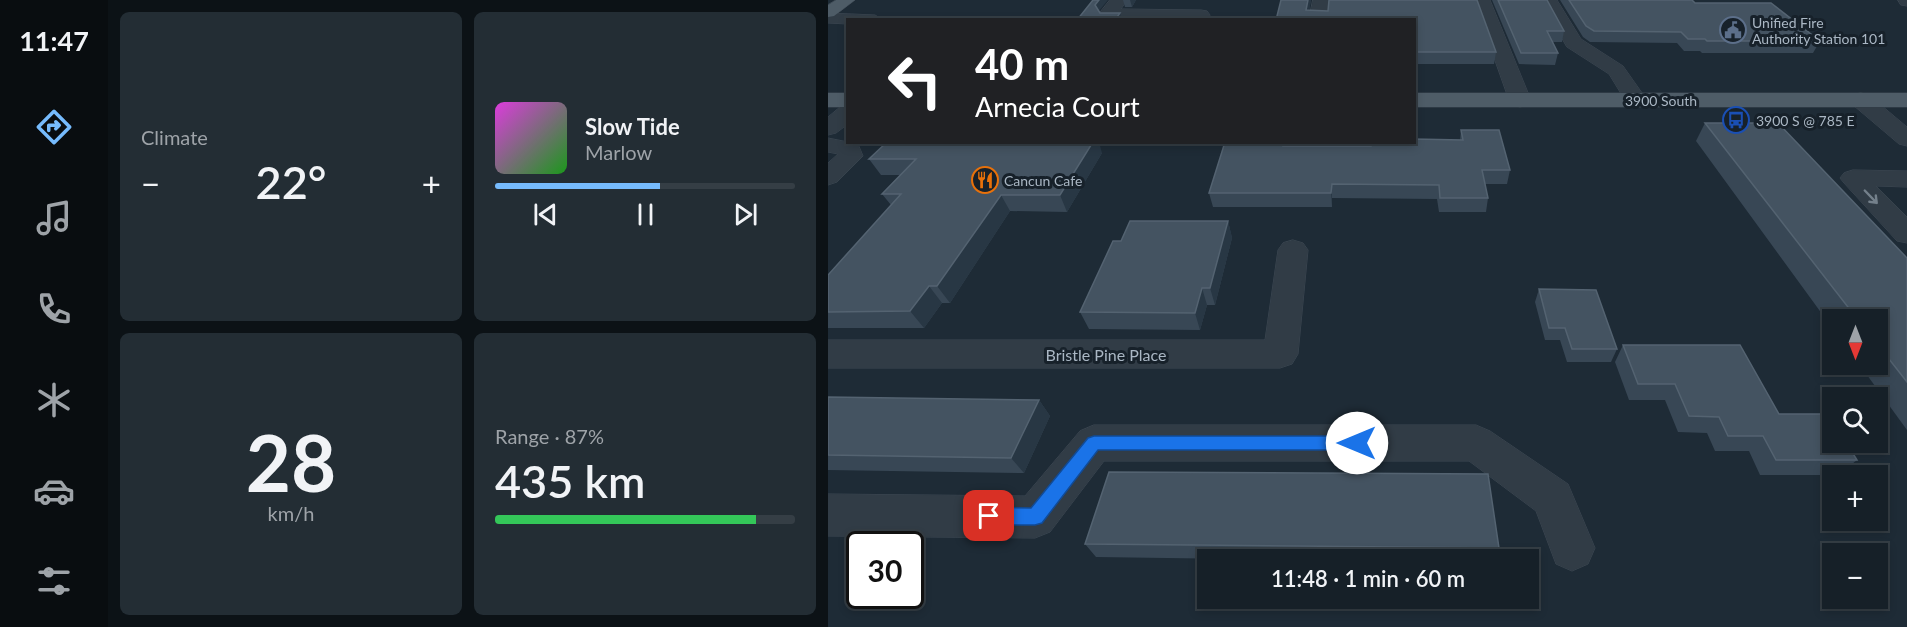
<!DOCTYPE html>
<html lang="en">
<head>
<meta charset="utf-8">
<style>
	:root { --surface:#162028; --page:#232d34; --text:#f1f3f6; --muted:#9ea3a8; --line:#353e45; --accent:#76bbfd }
	body { margin:0; font-family:Lato,sans-serif; background:var(--page); color:var(--text); height:100vh; display:flex; flex-direction:column; font-size:22px; white-space:nowrap }
	* { box-sizing:border-box; margin:0 }
	p { font-size:20px; color:var(--muted) }
	.icon { flex:none; width:33px; height:33px; fill:none; stroke:currentColor; stroke-width:2; stroke-linecap:round; stroke-linejoin:round }
	.map { position:relative; flex:1; overflow:hidden }
	.details { display:flex; flex-direction:column; gap:12px; padding:12px; background:#0c1216; width:720px }
	.details>* { flex:none }
	.guide { position:absolute; left:18px; top:18px; width:570px; height:126px; border-radius:0px; box-shadow:0 3px 9px #0003,0 0 0 2px var(--line); background:#202124; color:#fff; overflow:hidden }
	.needle { width:39px; rotate:180deg }
	.controls { position:absolute; left:994px; top:309px; display:grid; gap:12px }
	.controls a { display:grid; place-items:center; width:66px; height:66px; border-radius:0px; background:var(--surface); box-shadow:0 3px 9px #0003,0 0 0 2px var(--line); font-size:30px }
	.speed { position:absolute; left:18px; top:531px; display:flex; gap:12px; font-size:30px; font-weight:700; text-align:center }
	.speed>* { display:grid; place-content:center; width:78px; height:78px; border-radius:50%; background:var(--surface); box-shadow:0 3px 9px #0003,0 0 0 2px var(--line); line-height:1 }
	.speed .limit { border:3px solid #111; border-radius:9px; background:#fff; color:#111 }
	.pin { position:absolute; display:grid; place-items:center; width:51px; height:51px; color:#fff; margin:-26px; border-radius:12px; box-shadow:0 3px 9px #0006 }
	.me { position:absolute; width:66px; margin:-33px; rotate:270deg; stroke-linejoin:round; filter:drop-shadow(0 0 4px #0008) }
	.turn { display:flex; align-items:center; gap:21px; height:126px; padding:0 30px; font-size:27px }
	.turn .icon { width:78px; height:78px; stroke-width:2.5 }
	.turn b { display:block; font-size:42px; line-height:51px }
	.big { font-size:45px; font-weight:600; line-height:1.1 }
	.details .card { flex:1; display:flex; flex-direction:column; justify-content:center; gap:9px; min-width:0; padding:0 21px; border-radius:9px; background:var(--page) }
	.details .dial { align-items:center; gap:0 }
	.dial b { font-size:78px; line-height:1 }
	.song { display:flex; align-items:center; gap:18px }
	.cover { width:72px; height:72px; border-radius:9px; background:linear-gradient(135deg,hsl(300 70% 55%),hsl(120 70% 35%)) }
	.played { height:6px; border-radius:3px; background:linear-gradient(90deg,var(--accent) 55%,var(--line) 55%) }
	.keys { display:flex; justify-content:space-around; direction:ltr }
	.heat { display:flex; justify-content:space-between; align-items:center; font-size:33px; direction:ltr }
	.charge { height:9px; border-radius:4px; background:linear-gradient(90deg,#34c759 87%,var(--line) 0) }
	.details .tiles { flex:1; display:grid; gap:12px; grid-template-columns:repeat(2,1fr) }
	.trip { position:absolute; left:369px; top:549px; width:342px; height:60px; border-radius:0px; background:var(--surface); box-shadow:0 3px 9px #0003,0 0 0 2px var(--line); font-weight:600; line-height:60px; text-align:center }
	main { display:flex; flex:1; min-height:0 }
	.tab-bar { display:flex; flex-direction:column; width:108px; justify-content:space-around; align-items:center; background:#090d10; color:var(--muted) }
	.tab-bar .icon { width:42px; height:42px }
	.tab-bar .active { color:var(--accent) }
	.tab-bar b { font-size:27px; color:var(--text) }
	.map>svg:first-child { display:block }
	.lines { fill:none; stroke-linecap:round; stroke-linejoin:round }
	.minor-casing { stroke:#3d4853; stroke-width:1 }
	.major-casing { stroke:#3d4853; stroke-width:1 }
	.minor { fill:#313c46; fill-rule:evenodd }
	.major { fill:#4e5c67; fill-rule:evenodd }
	.wall { fill:#384755 }
	.shaded-wall { fill:#283744 }
	.building { fill:#445361; stroke:#546371; stroke-width:1.5 }
	.oneway { stroke:#74808b }
	.route { fill:#1a73e8; stroke:#114b97; stroke-width:1.5 }
	.labels { text-anchor:middle; dominant-baseline:central; stroke-width:6; stroke-linejoin:round; paint-order:stroke }
	.far-poi-label { font-size:14px; fill:#aab7c4; stroke:#17212a; text-anchor:start }
	.far-street-label { font-size:14px; fill:#aab7c4; stroke:#17212a }
	.street-label { font-size:16px; fill:#aab7c4; stroke:#17212a }
</style>
</head>
<body>
<main>
<nav class="tab-bar">
<b>11:47</b>
<svg class="icon active" aria-label="directions" viewBox="0 0 24 24"><path d="M12 3l9 9-9 9-9-9zM9 14v-3h6M13 9l2 2-2 2"/></svg>
<svg class="icon" aria-label="music" viewBox="0 0 24 24"><path d="M9 18V5l10-2v13"/><circle cx="6" cy="18" r="3"/><circle cx="16" cy="16" r="3"/></svg>
<svg class="icon" aria-label="phone" viewBox="0 0 24 24"><path d="M5 4h4l2 5-3 2q2 4 5 5l2-3 5 2v4C11 20 4 13 5 4z"/></svg>
<svg class="icon" aria-label="climate" viewBox="0 0 24 24"><path d="M12 3v18M4 7l16 10M4 17L20 7"/></svg>
<svg class="icon" aria-label="car" viewBox="0 0 24 24"><path d="M5 17H2v-5l4-1 3-4h7l3 4 3 1v5h-3M9 17h6M6 11h13"/><circle cx="7" cy="17" r="2"/><circle cx="17" cy="17" r="2"/></svg>
<svg class="icon" aria-label="filters" viewBox="0 0 24 24"><path d="M4 7h16M4 17h16"/><circle cx="9" cy="7" r="2"/><circle cx="15" cy="17" r="2"/></svg>
</nav>
<section class="details">
<div class="tiles">
<div class="card"><p>Climate</p>
<div class="heat"><a>−</a><b class="big">22°</b><a>+</a></div>
</div>
<div class="card">
<div class="song"><i class="cover"></i><div><b>Slow Tide</b><p>Marlow</p></div></div>
<div class="played"></div>
<div class="keys"><svg class="icon" aria-label="previous" viewBox="0 0 24 24"><path d="M18 5L8 12l10 7zM5 5v14"/></svg><svg class="icon" aria-label="pause" viewBox="0 0 24 24"><path d="M8 5v14M16 5v14"/></svg><svg class="icon" aria-label="next" viewBox="0 0 24 24"><path d="M6 5l10 7-10 7zM19 5v14"/></svg></div>
</div>
<div class="card dial"><b>28</b><p>km/h</p></div>
<div class="card"><p>Range · 87%</p><b class="big">435 km</b><div class="charge"></div></div>
</div>
</section>
<div class="map">
<svg width="1079" height="627" viewBox="0 0 1079 627">
	<rect width="100%" height="100%" fill="#1e2b36"/>
	<g class="lines">
		<defs>
			<path id="minor" d="M 282,0 L 299,0 L 293,9 L 373,10 L 379,11 L 382,15 L 380,20 L 274,18 L 271,14 Z
				M 485,0 L 501,0 L 499,20 L 481,20 Z
				M 646,0 L 662,0 L 703,100 L 700,105 L 692,107 L 684,105 L 681,100 Z
				M 713,0 L 729,0 L 753,39 L 795,66 L 819,100 L 816,105 L 808,107 L 800,105 L 781,74 L 739,47 Z
				M 1070,0 L 1079,0 L 1079,6 L 1073,5 Z
				M 0,13 L 47,15 L 55,20 L 20,20 L 20,24 L 0,23 Z
				M 1033,93 L 1041,95 L 1079,127 L 1079,146 L 1071,144 L 1025,105 L 1022,100 L 1025,95 Z
				M 20,105 L 20,124 L 8,133 L 0,135 L 0,117 L 12,107 Z
				M 0,138 L 30,144 L 35,156 L 9,182 L 0,185 L 0,163 L 10,154 L 0,152 Z
				M 1025,170 L 1079,171 L 1079,187 L 1048,186 L 1079,217 L 1079,243 L 1069,241 L 1016,183 L 1012,178 L 1016,173 Z
				M 465,240 L 475,243 L 480,250 L 470,354 L 464,364 L 452,368 L 0,368 L 0,340 L 437,340 L 450,250 L 455,243 Z
				M 266,425 L 648,425 L 662,431 L 740,484 L 767,548 L 760,564 L 744,571 L 728,564 L 708,511 L 641,461 L 276,461 L 222,532 L 207,538 L 0,536 L 0,494 L 197,496 L 252,431 Z"/>
			<path id="major" d="M 8,0 L 27,0 L 6,16 L 0,17 L 0,5 Z
				M 0,93 L 20,93 L 20,107 L 0,107 Z
				M 586,93 L 1079,93 L 1079,107 L 586,107 Z"/>
		</defs>
		<use href="#minor" class="minor-casing"/>
		<use href="#major" class="major-casing"/>
		<use href="#minor" class="minor"/>
		<use href="#major" class="major"/>
	</g>
	<path class="wall" d="M 295,0 L 308,0 L 304,7 L 297,7 Z
		M 453,0 L 483,0 L 481,10 L 500,11 L 501,0 L 649,0 L 668,52 L 666,64 L 586,64 L 586,20 L 448,20 Z
		M 664,0 L 719,0 L 736,31 L 734,42 L 725,42 L 730,53 L 727,65 L 691,64 Z
		M 732,0 L 864,0 L 867,3 L 992,41 L 985,53 L 874,53 L 872,51 L 856,51 L 849,43 L 762,42 L 755,37 Z
		M 877,123 L 1079,258 L 1079,430 L 1031,364 L 1050,364 L 1050,320 L 1005,320 L 1005,329 L 868,141 Z
		M 633,130 L 682,170 L 679,184 L 657,184 L 660,198 L 658,212 L 611,212 L 609,199 L 504,198 L 504,207 L 385,207 L 381,193 L 456,142 L 457,146 L 543,146 L 632,140 Z
		M 274,153 L 239,212 L 182,211 L 122,303 L 114,303 L 96,328 L 0,328 L 0,275 L 63,205 L 54,194 L 72,175 L 53,175 L 41,159 Z
		M 400,221 L 404,238 L 387,305 L 379,305 L 372,330 L 261,329 L 252,312 L 293,241 Z
		M 711,289 L 789,349 L 783,362 L 739,362 L 732,340 L 717,340 L 707,302 Z
		M 795,345 L 951,414 L 1029,460 L 1010,475 L 932,475 L 921,451 L 887,451 L 879,433 L 850,432 L 837,400 L 801,400 L 787,362 Z
		M 0,397 L 211,400 L 222,416 L 196,473 L 0,470 Z
		M 257,544 L 671,548 L 666,560 L 488,560 L 268,557 Z"/>
	<path class="shaded-wall" d="M 271,0 L 280,0 L 269,13 L 267,5 Z
		M 302,0 L 308,0 L 304,7 Z
		M 480,0 L 483,0 L 480,20 L 478,10 Z
		M 292,13 L 294,20 L 287,20 Z
		M 265,142 L 271,142 L 274,153 L 239,212 L 232,195 Z
		M 504,184 L 504,207 L 503,193 Z
		M 173,195 L 182,211 L 122,303 L 109,286 Z
		M 400,221 L 404,238 L 387,305 L 382,288 Z
		M 101,286 L 114,303 L 96,328 L 82,311 Z
		M 374,288 L 379,305 L 372,330 L 367,313 Z
		M 211,400 L 222,416 L 196,473 L 183,458 Z"/>
	<path class="building" d="M 265,0 L 271,0 L 267,5 L 272,13 L 292,13 L 287,20 L 249,20 Z
		M 453,0 L 480,0 L 478,10 L 500,11 L 501,0 L 649,0 L 668,52 L 586,52 L 586,20 L 448,20 Z
		M 670,0 L 719,0 L 736,31 L 719,31 L 730,53 L 693,53 Z
		M 741,0 L 864,0 L 867,3 L 943,3 L 992,41 L 879,41 L 877,39 L 860,39 L 853,32 L 766,31 L 758,26 Z
		M 877,123 L 950,123 L 1079,258 L 1079,382 L 1050,345 L 1050,320 L 1030,320 Z
		M 633,130 L 671,130 L 682,170 L 654,170 L 660,198 L 612,198 L 611,185 L 504,184 L 503,193 L 381,193 L 397,142 L 456,142 L 455,146 L 543,146 L 543,142 L 586,142 L 586,139 L 635,140 Z
		M 59,142 L 265,142 L 232,195 L 173,195 L 109,286 L 101,286 L 82,311 L 0,312 L 0,275 L 73,194 L 54,194 L 88,159 L 41,159 Z
		M 302,221 L 400,221 L 382,288 L 374,288 L 367,313 L 252,312 L 285,241 L 293,241 Z
		M 711,289 L 768,290 L 789,349 L 744,349 L 737,328 L 721,328 Z
		M 795,345 L 912,345 L 951,414 L 1000,414 L 1005,422 L 1005,442 L 1018,442 L 1029,460 L 948,460 L 935,436 L 900,436 L 891,417 L 861,416 L 847,384 L 810,384 Z
		M 0,397 L 211,400 L 183,458 L 0,455 Z
		M 281,472 L 660,474 L 671,548 L 257,544 Z"/>
	<defs><path id="oneway-shaft" d="M-6 0H5M1.5-3L5.5 0L1.5 3" fill="none" stroke-width="1.6" stroke-linecap="round" stroke-linejoin="round" transform="scale(1.5)"/></defs>
	<use class="oneway" href="#oneway-shaft" transform="translate(1043 197) rotate(46)"/>
	<path class="route" d="M 266,436 L 529,436 L 534,438 L 537,443 L 534,448 L 529,450 L 270,450 L 214,523 L 207,525 L 161,525 L 155,522 L 152,516 L 155,510 L 161,507 L 203,508 L 260,438 Z"/>
	<defs>
		<symbol id="civic-ring" viewBox="-11 -11 22 22"><circle r="9.5" fill="#17212a" stroke="#5c6f8a" stroke-width="1.5"/><path d="M-.6-6.5H3V-4.5H.6V-3L4-1V1h2V6H-6V1h2V-1L-.6-3ZM-1.2 2.5V6h2.4V2.5Z" fill="#5c6f8a"/></symbol>
		<symbol id="bus-ring" viewBox="-11 -11 22 22"><circle r="9.5" fill="#17212a" stroke="#1a4fb4" stroke-width="1.5"/><path d="M-5-6H5V4H4V6H2V4H-2V6H-4V4H-5ZM-3.5-4V0h7V-4ZM-3.5 1.2v1.5H-2V1.2ZM2 1.2v1.5H3.5V1.2Z" fill="#1a4fb4"/></symbol>
		<symbol id="restaurant-ring" viewBox="-11 -11 22 22"><circle r="9.5" fill="#17212a" stroke="#e8710a" stroke-width="1.5"/><path d="M-5-6h1v4h1v-4h1v4h1v-4h1v5L-1.5 .5V6h-2V.5L-5-1ZM5-6V6H3V1.5H1.5Q1.5-4 5-6Z" fill="#e8710a"/></symbol>
	</defs>
	<g fill-rule="evenodd">
		<use href="#civic-ring" x="890" y="15" width="30" height="30"/>
		<use href="#bus-ring" x="893" y="105" width="30" height="30"/>
		<use href="#restaurant-ring" x="142" y="165" width="30" height="30"/>
	</g>
	<g class="labels">
		<g class="far-poi-label">
			<text x="924" y="22">Unified Fire<tspan x="924" dy="16">Authority Station 101</tspan></text>
			<text x="928" y="120">3900 S @ 785 E</text>
			<text x="176" y="180">Cancun Cafe</text>
		</g>
		<g class="far-street-label">
			<text x="833" y="100">3900 South</text>
		</g>
		<g class="street-label">
			<text x="278" y="354">Bristle Pine Place</text>
		</g>
	</g>
</svg>
<div class="controls">
<a><svg class="needle" viewBox="-14 -14 28 28"><path d="M0-13l5 13h-10z" fill="#e53935"/><path d="M0 13l5-13h-10z" fill="#9ea3a8"/></svg></a>
<a><svg class="icon" aria-label="search" viewBox="0 0 24 24"><circle cx="10" cy="10" r="6"/><path d="M15 15l6 6"/></svg></a>
<a>+</a>
<a>−</a>
</div>
<div class="speed"><div class="limit">30</div></div>
<div class="pin" style="left:161px;top:516px;background:#d93025"><svg class="icon" aria-label="arrive" viewBox="0 0 24 24"><path d="M6 21V4h12l-3 4 3 4H6"/></svg></div>
<svg class="me" style="left:529px;top:443px" viewBox="-20 -20 40 40"><circle r="19" fill="#fff"/><path d="M0-13L10 11 0 6-10 11z" fill="#1a73e8"/></svg>
<div class="trip">11:48 · 1 min · 60 m</div>
<div class="guide">
<div class="turn"><svg class="icon" aria-label="left" viewBox="0 0 24 24"><path d="M17 20v-9H6M10 6l-5 5 5 5"/></svg><div><b>40 m</b>Arnecia Court</div></div>
</div>
</div>
</main>
</body>
</html>
